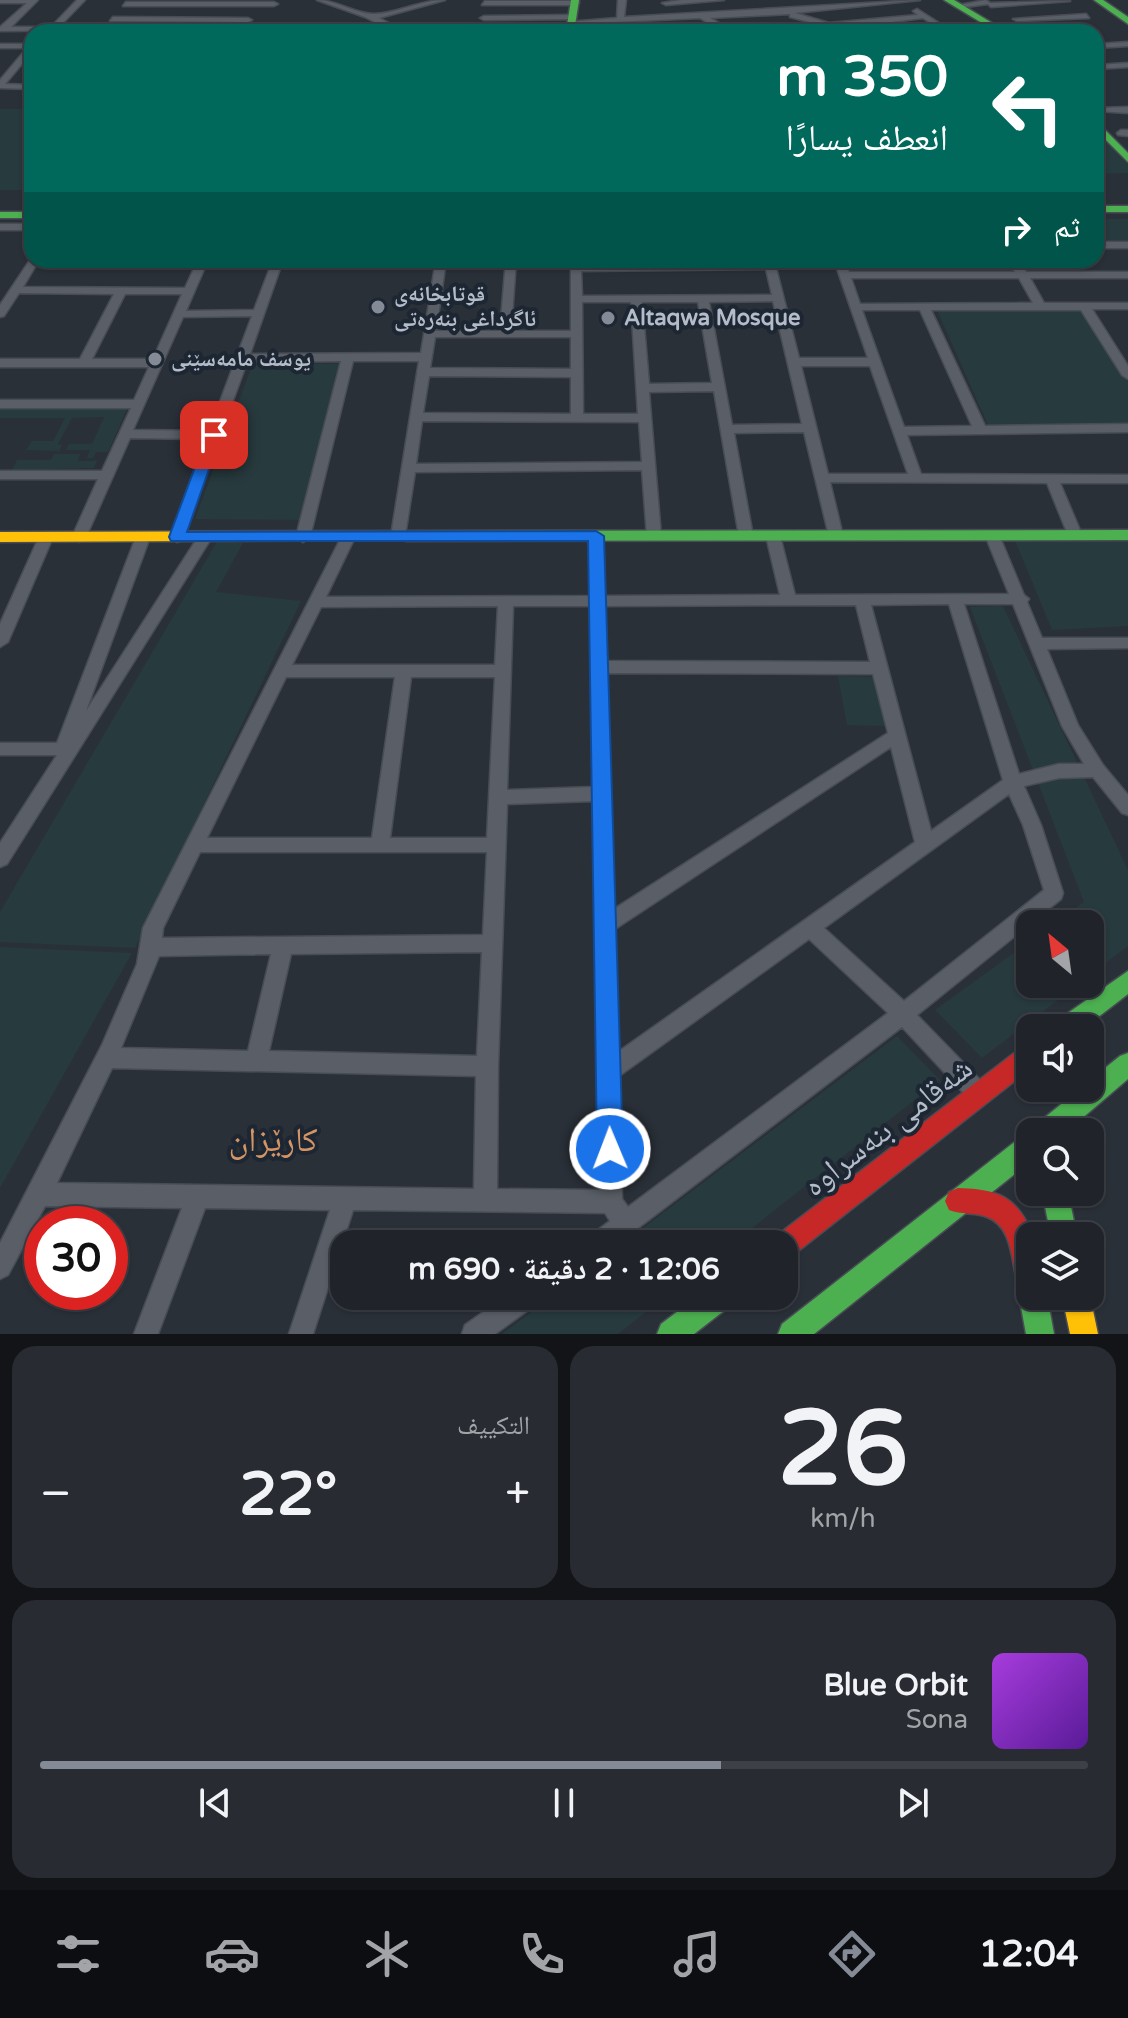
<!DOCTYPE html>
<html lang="ar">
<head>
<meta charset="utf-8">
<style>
	:root { --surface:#20242a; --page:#282c32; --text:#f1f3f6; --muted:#a2a4a8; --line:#3d4147; --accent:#848b96 }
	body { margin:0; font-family:"Varela Round","Noto Naskh Arabic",sans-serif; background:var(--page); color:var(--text); direction:rtl; height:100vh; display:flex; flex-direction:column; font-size:30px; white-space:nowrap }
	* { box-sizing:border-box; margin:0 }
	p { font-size:26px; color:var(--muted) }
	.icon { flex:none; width:44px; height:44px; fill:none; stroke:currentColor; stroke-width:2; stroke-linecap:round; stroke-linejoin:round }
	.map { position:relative; height:1334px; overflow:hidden; direction:ltr }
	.sheet { display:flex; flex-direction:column; gap:12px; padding:12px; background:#121417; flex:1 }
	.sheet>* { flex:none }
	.banner { position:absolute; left:24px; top:24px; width:1080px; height:244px; border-radius:24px; box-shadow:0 2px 6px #0004,0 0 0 2px var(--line); direction:rtl; background:#00695c; color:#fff; overflow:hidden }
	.needle { width:52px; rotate:331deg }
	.tools { position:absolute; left:1016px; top:910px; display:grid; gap:16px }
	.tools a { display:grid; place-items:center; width:88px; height:88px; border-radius:16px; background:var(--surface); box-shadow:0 2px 6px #0004,0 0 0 2px var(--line); font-size:40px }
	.speed { position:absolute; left:24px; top:1206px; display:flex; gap:16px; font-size:40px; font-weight:700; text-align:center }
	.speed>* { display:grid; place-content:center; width:104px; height:104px; border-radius:50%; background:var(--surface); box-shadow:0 2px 6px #0004,0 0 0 2px var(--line); line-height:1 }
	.speed .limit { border:12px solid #d22; background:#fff; color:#111 }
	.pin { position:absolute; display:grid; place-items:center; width:68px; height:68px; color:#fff; margin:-34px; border-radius:16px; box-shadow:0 4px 12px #0006 }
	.me { position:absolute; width:88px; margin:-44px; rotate:359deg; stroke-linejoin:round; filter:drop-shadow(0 0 6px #0008) }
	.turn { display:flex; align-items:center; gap:28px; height:168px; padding:0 24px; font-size:36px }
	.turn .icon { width:104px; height:104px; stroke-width:2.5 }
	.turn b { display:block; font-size:56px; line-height:68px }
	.then { display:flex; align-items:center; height:76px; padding:0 24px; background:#0003; gap:16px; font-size:30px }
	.big { font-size:60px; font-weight:700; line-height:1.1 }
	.sheet .widget { flex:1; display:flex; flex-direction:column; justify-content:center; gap:12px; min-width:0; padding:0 28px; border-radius:24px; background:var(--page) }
	.sheet .dial { align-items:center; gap:0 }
	.dial b { font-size:104px; line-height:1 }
	.song { display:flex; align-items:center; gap:24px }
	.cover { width:96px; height:96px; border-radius:12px; background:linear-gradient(135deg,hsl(280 70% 55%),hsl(270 70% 35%)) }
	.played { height:8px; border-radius:4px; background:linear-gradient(90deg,var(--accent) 65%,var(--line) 65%) }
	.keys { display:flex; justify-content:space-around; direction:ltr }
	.heat { display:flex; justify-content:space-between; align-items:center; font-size:44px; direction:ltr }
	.sheet .tiles { flex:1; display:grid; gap:12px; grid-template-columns:1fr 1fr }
	.widget:last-child { grid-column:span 2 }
	.trip { position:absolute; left:330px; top:1230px; width:468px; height:80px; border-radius:24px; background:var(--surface); box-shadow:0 2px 6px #0004,0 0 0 2px var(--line); font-weight:700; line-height:80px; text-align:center; direction:rtl }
	.menu { display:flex; height:128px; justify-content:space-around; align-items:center; background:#0d0e11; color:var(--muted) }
	.menu .icon { width:56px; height:56px }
	.menu .current { color:var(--accent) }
	.menu b { font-size:36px; color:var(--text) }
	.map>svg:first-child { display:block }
	.green { fill:#273a3e }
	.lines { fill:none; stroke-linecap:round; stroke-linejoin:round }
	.street-casing { stroke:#484c55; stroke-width:3 }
	.fast-casing { stroke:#484c55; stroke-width:3 }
	.slow-casing { stroke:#484c55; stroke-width:3 }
	.jam-casing { stroke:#484c55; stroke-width:3 }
	.street { fill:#5a5e66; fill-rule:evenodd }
	.fast { fill:#4caf50; fill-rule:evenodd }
	.slow { fill:#ffc107; fill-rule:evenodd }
	.jam { fill:#c62828; fill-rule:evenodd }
	.route { fill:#1a73e8; stroke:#114b97; stroke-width:2 }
	.poi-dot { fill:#848b96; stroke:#1d2633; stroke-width:3 }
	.labels { text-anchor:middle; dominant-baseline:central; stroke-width:8; stroke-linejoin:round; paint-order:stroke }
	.far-poi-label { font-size:22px; font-weight:bold; fill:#b4bcc9; stroke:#1d2633; text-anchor:start }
	.near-street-label { font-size:32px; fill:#b4bcc9; stroke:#1d2633 }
	.near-neighbourhood-label { font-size:34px; fill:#d59563; stroke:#1d2633 }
</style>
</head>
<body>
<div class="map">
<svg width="1128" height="1334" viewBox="0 0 1128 1334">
	<rect width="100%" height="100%" fill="#2a3038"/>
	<path class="green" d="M 0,109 L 32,109 L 32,190 L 0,190 Z
		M 1096,130 L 1128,165 L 1128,173 L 1096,174 Z
		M 1096,219 L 1128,219 L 1128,240 L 1096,240 Z
		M 1083,309 L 1128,382 L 1128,424 L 988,425 L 937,310 Z
		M 253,363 L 344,364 L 302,520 L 195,519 Z
		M 128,407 L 108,452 L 96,452 L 93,458 L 87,458 L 90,450 L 66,450 L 69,444 L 92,444 L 104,417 L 72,418 L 58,444 L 62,445 L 59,451 L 26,450 L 32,441 L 53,441 L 65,418 L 0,418 L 0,408 Z
		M 54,454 L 80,454 L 78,461 L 97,461 L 94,468 L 12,470 L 17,460 L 51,460 Z
		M 1014,538 L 1128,538 L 1128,626 L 1052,630 Z
		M 218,540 L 243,543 L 216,592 L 301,601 L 135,948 L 0,942 L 0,912 Z
		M 1003,606 L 1128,870 L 1128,946 L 1090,975 L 1090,924 L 1053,924 L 1084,902 L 970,607 Z
		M 838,676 L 875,677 L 885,726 L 847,725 Z
		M 1030,941 L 1030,984 L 1079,984 L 982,1058 L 935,1010 Z
		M 0,947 L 132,953 L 0,1188 Z
		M 897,1036 L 940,1080 L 732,1244 L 622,1244 Z
		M 553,1296 L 666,1296 L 618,1334 L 502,1334 Z"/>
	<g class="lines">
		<defs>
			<path id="street" d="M 0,0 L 38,0 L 11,27 L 51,27 L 77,0 L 85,0 L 59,27 L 103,28 L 107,30 L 0,31 L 0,27 L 27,3 L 0,3 Z
				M 317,0 C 337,0 355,14 374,14 C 395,14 420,0 445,0 L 379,18 L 400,29 L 447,27 L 460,32 L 395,32 L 365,17 Z
				M 618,0 L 626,0 L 624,17 L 920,0 L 795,13 L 829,23 L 918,15 L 913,11 L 917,9 L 953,32 L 944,32 L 923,18 L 852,27 L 858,32 C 849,32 846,28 838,27 C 822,26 806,21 790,17 L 790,14 L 710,18 L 719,23 L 715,28 L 720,32 L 707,30 L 710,24 L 700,18 L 572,24 L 568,22 L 617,18 Z
				M 681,0 L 724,0 L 666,5 L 662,3 Z
				M 986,0 L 990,3 L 1070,1 L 991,7 L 988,4 L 958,8 L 954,6 Z
				M 485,1 L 575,1 L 579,3 L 575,5 L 482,5 Z
				M 126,2 L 274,2 L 278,4 L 274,6 L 123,6 Z
				M 1086,14 L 1089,18 L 1017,21 L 1013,19 Z
				M 572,15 L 575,19 L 484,20 L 480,18 L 484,16 Z
				M 113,17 L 248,18 L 252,20 L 248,22 L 110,21 Z
				M 571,28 L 574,32 L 474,32 L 478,30 Z
				M 1128,42 L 1128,46 L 1096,48 L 1096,44 Z
				M 0,44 L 32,44 L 32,52 L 5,84 L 32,85 L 32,89 L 0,88 L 0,80 L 27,48 L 0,48 Z
				M 1128,63 L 1128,67 L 1096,69 L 1096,65 Z
				M 1128,107 L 1128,113 L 1096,111 L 1100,108 Z
				M 1121,130 L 1128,130 L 1128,136 L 1118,135 L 1117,133 Z
				M 0,224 L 32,224 L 32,230 L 0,230 Z
				M 1096,242 L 1128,242 L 1128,248 L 1096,248 Z
				M 32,257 L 32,260 L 39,260 L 23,287 L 185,288 L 196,264 L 95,263 L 90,260 L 208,260 L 186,311 L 254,310 L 273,260 L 283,260 L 250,354 L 421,353 L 436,260 L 446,260 L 436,331 L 500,331 L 506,260 L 516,260 L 511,331 L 571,331 L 571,260 L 581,260 L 581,265 L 764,263 L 764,260 L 774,260 L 799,358 L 868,358 L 834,260 L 844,260 L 849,272 L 1015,272 L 1009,260 L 1019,260 L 1026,272 L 1128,272 L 1128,278 L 1030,278 L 1044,303 L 1128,303 L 1128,309 L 1092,309 L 1128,366 L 1128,379 L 1122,375 L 1081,310 L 931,310 L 985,426 L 1128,424 L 1128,432 L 907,435 L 921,474 L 1128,475 L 1128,483 L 1060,483 L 1082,535 L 1075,539 L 1068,535 L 1047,483 L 830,482 L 843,536 L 836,540 L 829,536 L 804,432 L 734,433 L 753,536 L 746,540 L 739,536 L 714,391 L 649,392 L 661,536 L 659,539 L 649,539 L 647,536 L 642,470 L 415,472 L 405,536 L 398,540 L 391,536 L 419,361 L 353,361 L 310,537 L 303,542 L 296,537 L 341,361 L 247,362 L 182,540 L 177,542 L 170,537 L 206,439 L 130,438 L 86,537 L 79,542 L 72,537 L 98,479 L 0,479 L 0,471 L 102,471 L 131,408 L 0,408 L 0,400 L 134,400 L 149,367 L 0,367 L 0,359 L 80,359 L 114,294 L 19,293 L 4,316 L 0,317 L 0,305 ZM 766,269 L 772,295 L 582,296 L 581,271 ZM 851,278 L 1019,278 L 1033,303 L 860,304 ZM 125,294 L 182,294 L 153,359 L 92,359 ZM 773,301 L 802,424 L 732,425 L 709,302 ZM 582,302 L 631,302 L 638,414 L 583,414 ZM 642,302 L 698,302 L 712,383 L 649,384 ZM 862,310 L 920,310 L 972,426 L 904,427 ZM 252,316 L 209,431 L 133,430 L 183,317 ZM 435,337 L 571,337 L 571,369 L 430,368 ZM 801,366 L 870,366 L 908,474 L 828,474 ZM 429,376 L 571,377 L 571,414 L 423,413 ZM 422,421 L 639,422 L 642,462 L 416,464 Z
				M 992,531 L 999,535 L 1024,595 L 1029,599 L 1027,602 L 1042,638 L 1128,638 L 1128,648 L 1047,649 L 1078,725 L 1103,765 L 1128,795 L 1128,815 L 1122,813 L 1093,777 L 1059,778 L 1024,786 L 1041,825 L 1063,893 L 1061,899 L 917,1015 L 987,1087 L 990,1094 L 987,1101 L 979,1104 L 971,1101 L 902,1027 L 617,1244 L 586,1244 L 590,1236 L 610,1221 L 605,1213 L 353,1210 L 313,1334 L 289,1334 L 330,1210 L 205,1208 L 158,1334 L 134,1334 L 182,1208 L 45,1206 L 8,1275 L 0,1279 L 0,1243 L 102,1045 L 137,964 L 143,928 L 343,534 L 348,532 L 355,537 L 326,597 L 590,596 L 589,536 L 596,532 L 603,536 L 605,596 L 780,595 L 766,536 L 773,532 L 780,536 L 795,595 L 1009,594 L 985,535 ZM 949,604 L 1003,780 L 931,831 L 871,605 ZM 964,604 L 1013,604 L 1062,726 L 1084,764 L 1059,764 L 1019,774 ZM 856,605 L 870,662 L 607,661 L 605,606 ZM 498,606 L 495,665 L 292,665 L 321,607 ZM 513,606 L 590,606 L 593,787 L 507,790 ZM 607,673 L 873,674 L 888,733 L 614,909 ZM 286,677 L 395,677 L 372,838 L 207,838 ZM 411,677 L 495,677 L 487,838 L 390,838 ZM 891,747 L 915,842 L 618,1052 L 615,929 ZM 1009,794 L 1023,825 L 1044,890 L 904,1001 L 824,928 ZM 593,801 L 599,1190 L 497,1189 L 498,1066 L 507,804 ZM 200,852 L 487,852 L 483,935 L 162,938 L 163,928 ZM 809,939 L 888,1013 L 628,1207 L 622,1199 L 619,1076 ZM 482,952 L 477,1056 L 269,1051 L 291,954 ZM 271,954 L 248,1051 L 121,1048 L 159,956 ZM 112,1068 L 476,1076 L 474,1189 L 57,1183 Z
				M 46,532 L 53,537 L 8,642 L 0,647 L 0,624 L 39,537 Z
				M 143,532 L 150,537 L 86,711 L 200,534 L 205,532 L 212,537 L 7,864 L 0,867 L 0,843 L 57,755 L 0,755 L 0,743 L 57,743 L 136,537 Z
				M 506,1296 L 538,1296 L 535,1305 L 495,1334 L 462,1334 L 465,1325 Z"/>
			<path id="fast" d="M 571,0 L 579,0 L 574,32 L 566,32 Z
				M 944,0 L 954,0 L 1007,32 L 997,32 Z
				M 1094,0 L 1103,0 L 1128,17 L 1128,24 Z
				M 1096,121 L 1128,153 L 1128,162 L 1096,130 Z
				M 1096,206 L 1128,206 L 1128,212 L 1096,212 Z
				M 0,212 L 32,212 L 32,218 L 0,218 Z
				M 1128,530 L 1128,540 L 406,541 L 398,536 L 406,531 Z
				M 1128,971 L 1128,994 L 1084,1028 L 1054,1028 L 1058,1020 Z
				M 1128,1053 L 1128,1079 L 1066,1132 L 1035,1132 L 1038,1123 L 1081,1088 L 1090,1088 L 1090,1080 L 1120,1056 Z
				M 1030,1134 L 1030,1162 L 814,1334 L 778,1334 L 782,1324 L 1021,1137 Z
				M 1042,1192 L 1068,1192 L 1077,1236 L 1051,1236 Z
				M 1030,1284 L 1030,1296 L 1047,1296 L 1054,1334 L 1026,1334 L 1019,1296 L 1023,1286 Z
				M 698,1296 L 734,1296 L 730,1306 L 694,1334 L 657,1334 L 661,1324 Z"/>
			<path id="slow" d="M 406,531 L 414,536 L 412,540 L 0,542 L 0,532 Z
				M 1062,1296 L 1090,1296 L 1098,1334 L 1070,1334 Z"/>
			<path id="jam" d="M 1030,1044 L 1030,1069 L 793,1255 L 784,1259 L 784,1244 L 772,1244 L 775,1237 L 1022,1047 Z
				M 958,1188 C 998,1189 1018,1197 1033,1236 L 1030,1236 L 1030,1296 L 1020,1292 C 1011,1268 1015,1227 987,1217 C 975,1212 961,1215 949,1210 L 945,1201 L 949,1192 Z"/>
		</defs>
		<use href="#street" class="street-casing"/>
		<use href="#fast" class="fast-casing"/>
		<use href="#slow" class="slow-casing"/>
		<use href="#jam" class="jam-casing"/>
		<use href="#street" class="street"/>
		<use href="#fast" class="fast"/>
		<use href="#slow" class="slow"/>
		<use href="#jam" class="jam"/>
	</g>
	<path class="route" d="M 214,430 L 221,435 L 187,532 L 596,531 L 604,536 L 623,1149 L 619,1158 L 610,1162 L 601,1158 L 597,1149 L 588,541 L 171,541 L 169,537 L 207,435 Z"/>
	<g class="poi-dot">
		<circle cx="378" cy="307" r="8"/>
		<circle cx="608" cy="318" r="8"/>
		<circle cx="155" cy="359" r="8"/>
	</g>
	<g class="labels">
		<g class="far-poi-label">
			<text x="394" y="294">قوتابخانەی<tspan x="394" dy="25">ئاگرداغی بنەرەتی</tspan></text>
			<text x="624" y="318">Altaqwa Mosque</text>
			<text x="171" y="359">یوسف مامەسێنی</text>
		</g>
		<g class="near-street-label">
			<text transform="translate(888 1127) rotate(-38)">شەقامی بنەسراوە</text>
		</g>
		<g class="near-neighbourhood-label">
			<text x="273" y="1140">کارێزان</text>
		</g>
	</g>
</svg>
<div class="tools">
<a><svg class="needle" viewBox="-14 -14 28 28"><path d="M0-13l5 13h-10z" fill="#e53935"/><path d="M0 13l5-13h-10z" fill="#a2a4a8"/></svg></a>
<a><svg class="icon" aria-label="sound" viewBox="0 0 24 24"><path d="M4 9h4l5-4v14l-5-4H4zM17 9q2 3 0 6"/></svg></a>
<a><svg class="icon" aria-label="search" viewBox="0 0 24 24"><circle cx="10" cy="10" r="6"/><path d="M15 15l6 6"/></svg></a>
<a><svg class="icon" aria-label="layers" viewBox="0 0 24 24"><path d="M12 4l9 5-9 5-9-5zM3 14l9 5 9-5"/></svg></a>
</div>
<div class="speed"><div class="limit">30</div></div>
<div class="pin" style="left:214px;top:435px;background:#d93025"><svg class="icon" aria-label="arrive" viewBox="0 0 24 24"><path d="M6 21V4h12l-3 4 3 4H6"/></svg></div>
<svg class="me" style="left:610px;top:1149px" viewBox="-20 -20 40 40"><circle r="17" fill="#1a73e8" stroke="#fff" stroke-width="3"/><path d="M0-11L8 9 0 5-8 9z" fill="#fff"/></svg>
<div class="trip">12:06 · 2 دقيقة · 690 m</div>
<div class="banner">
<div class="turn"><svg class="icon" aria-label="left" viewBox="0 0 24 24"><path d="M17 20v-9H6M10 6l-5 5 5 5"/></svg><div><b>350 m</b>انعطف يسارًا</div></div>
<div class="then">ثم<svg class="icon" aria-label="right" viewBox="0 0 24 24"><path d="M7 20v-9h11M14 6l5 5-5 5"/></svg></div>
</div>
</div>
<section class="sheet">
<div class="tiles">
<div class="widget dial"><b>26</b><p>km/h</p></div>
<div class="widget"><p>التكييف</p>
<div class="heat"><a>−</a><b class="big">22°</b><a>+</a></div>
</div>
<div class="widget">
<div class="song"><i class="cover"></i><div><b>Blue Orbit</b><p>Sona</p></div></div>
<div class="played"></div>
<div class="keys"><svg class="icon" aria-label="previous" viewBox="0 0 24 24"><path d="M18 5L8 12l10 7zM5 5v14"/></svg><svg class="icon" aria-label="pause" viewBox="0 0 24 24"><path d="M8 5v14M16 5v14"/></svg><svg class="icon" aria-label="next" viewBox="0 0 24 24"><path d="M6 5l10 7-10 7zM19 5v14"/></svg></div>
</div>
</div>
</section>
<nav class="menu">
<b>12:04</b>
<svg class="icon current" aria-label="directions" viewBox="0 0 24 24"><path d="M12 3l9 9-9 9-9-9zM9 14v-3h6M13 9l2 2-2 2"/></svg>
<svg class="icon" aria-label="music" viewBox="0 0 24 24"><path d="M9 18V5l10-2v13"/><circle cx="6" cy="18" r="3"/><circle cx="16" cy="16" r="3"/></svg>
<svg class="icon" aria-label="phone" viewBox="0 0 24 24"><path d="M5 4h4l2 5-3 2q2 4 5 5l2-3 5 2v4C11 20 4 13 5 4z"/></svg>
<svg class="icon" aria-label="climate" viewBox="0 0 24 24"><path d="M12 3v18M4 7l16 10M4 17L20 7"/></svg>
<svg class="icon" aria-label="car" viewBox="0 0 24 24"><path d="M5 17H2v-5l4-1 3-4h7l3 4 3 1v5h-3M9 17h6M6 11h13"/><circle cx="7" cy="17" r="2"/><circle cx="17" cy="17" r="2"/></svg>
<svg class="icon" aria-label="filters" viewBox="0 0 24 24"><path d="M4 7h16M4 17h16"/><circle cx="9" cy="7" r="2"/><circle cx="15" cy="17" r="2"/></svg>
</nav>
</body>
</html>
